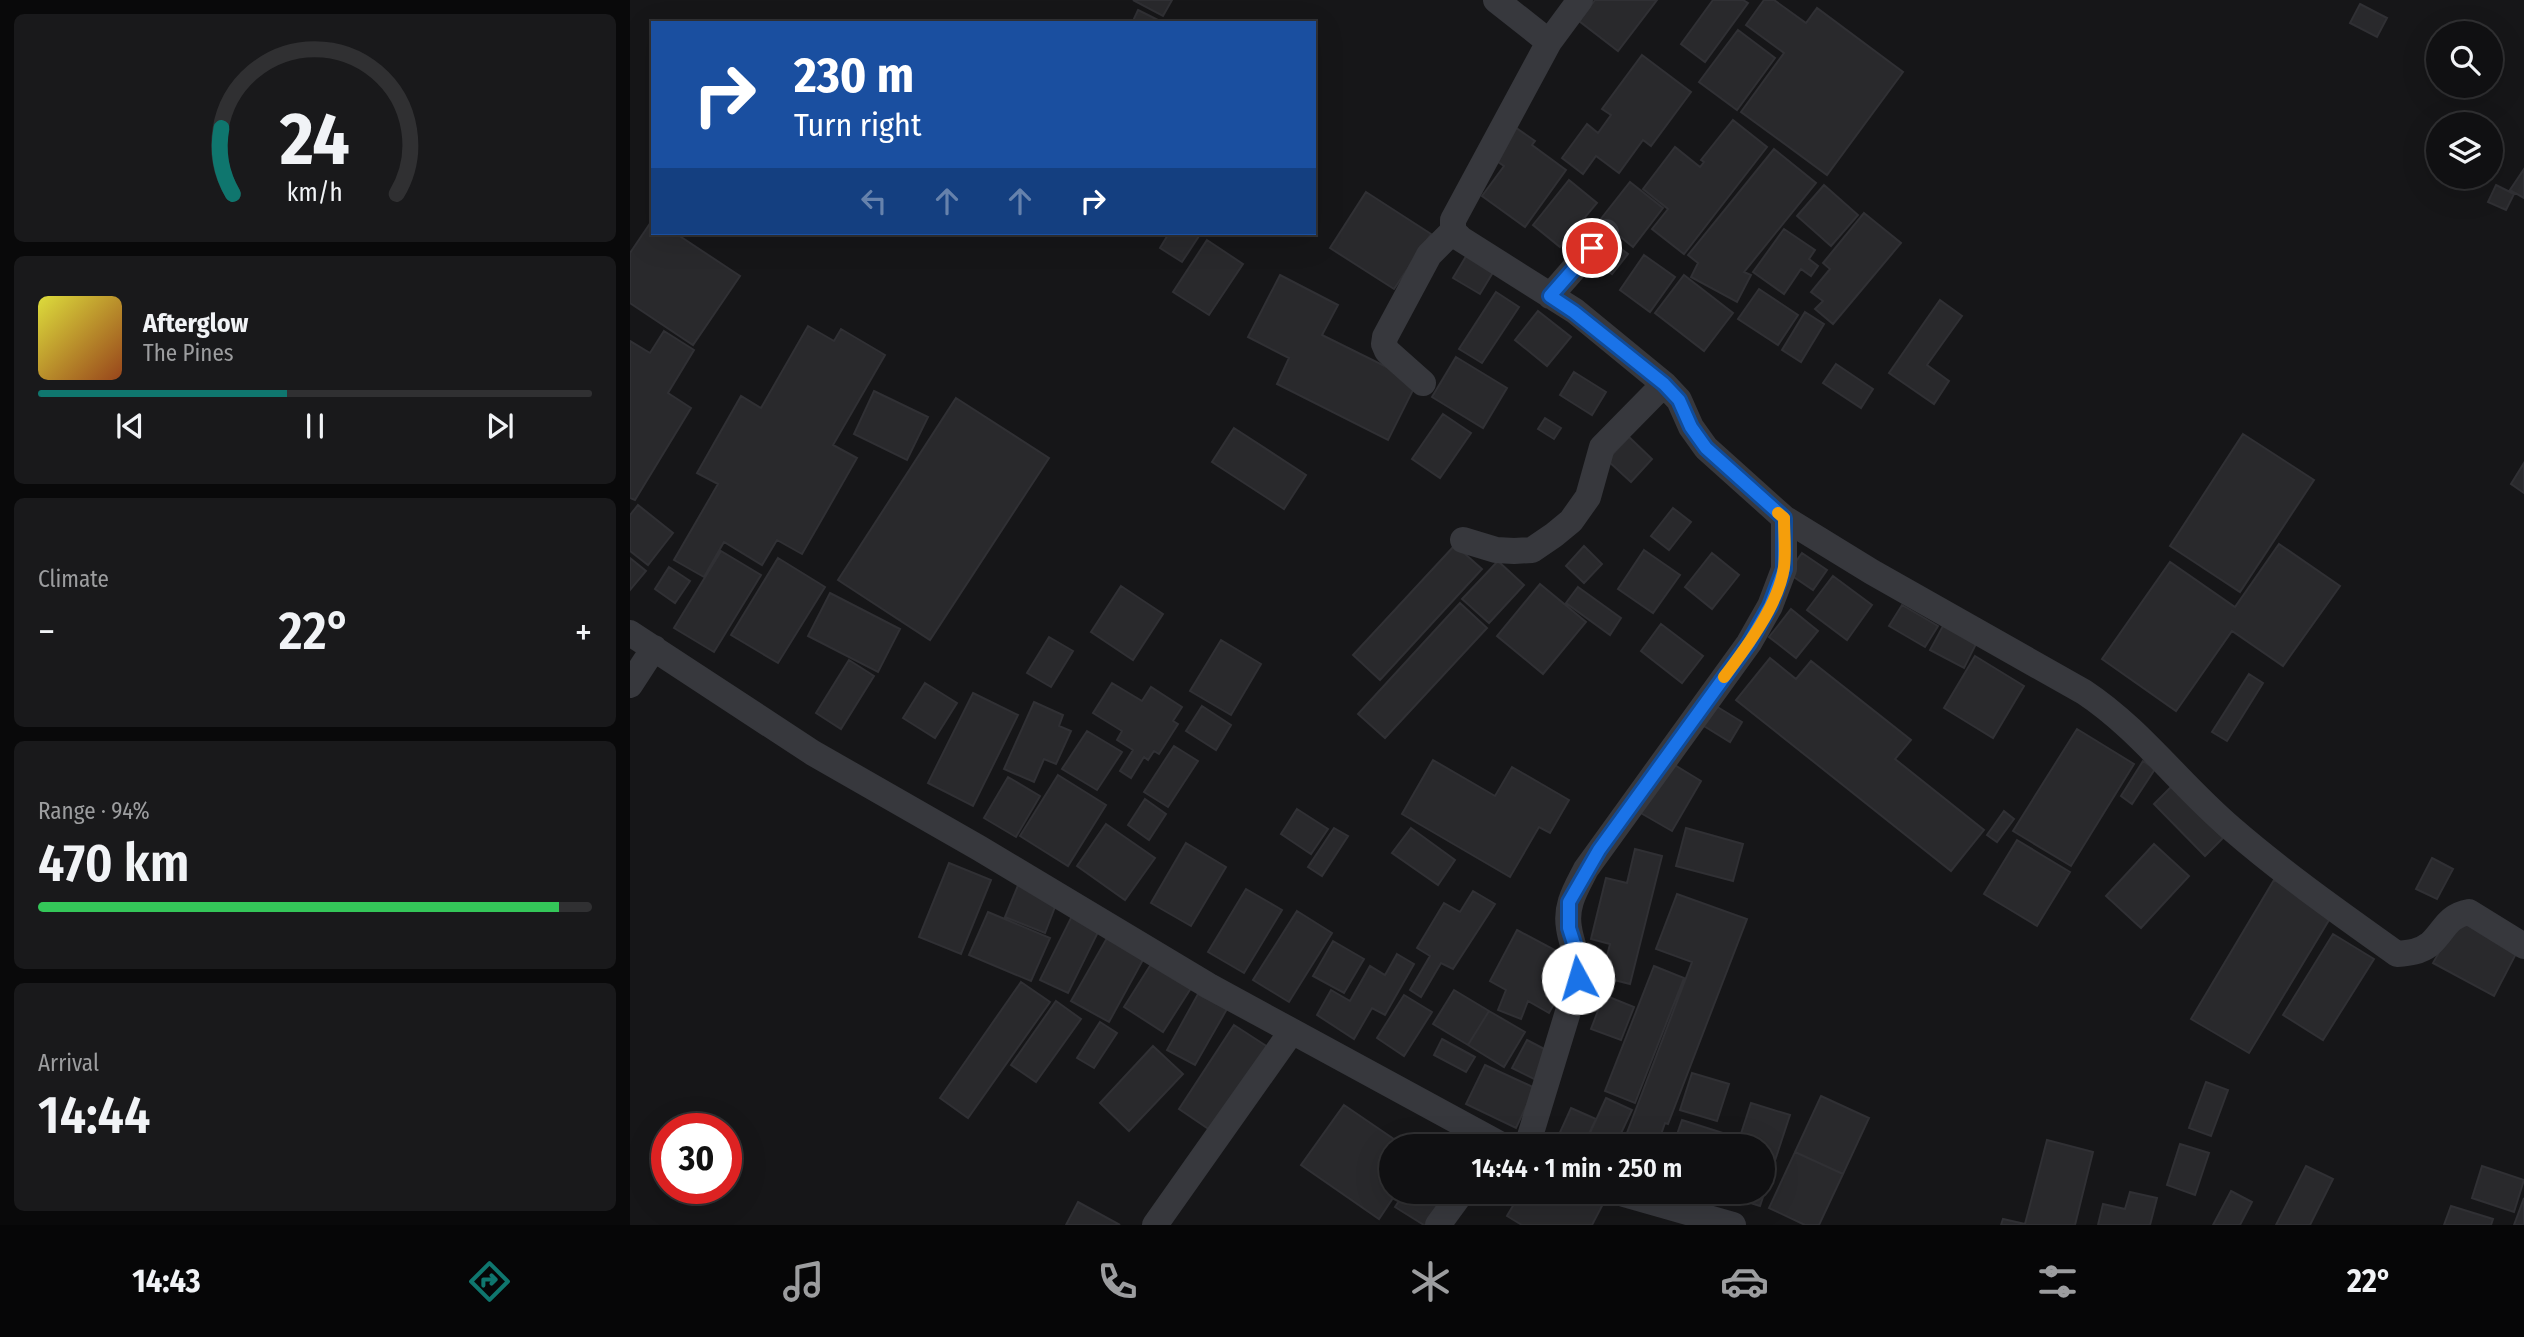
<!DOCTYPE html>
<html lang="en">
<head>
<meta charset="utf-8">
<style>
	:root { --surface:#101012; --page:#19191b; --text:#f1f3f6; --muted:#9c9d9f; --line:#303032; --accent:#0f766e }
	body { margin:0; font-family:"Fira Sans Condensed",sans-serif; background:var(--page); color:var(--text); height:100vh; display:flex; flex-direction:column; font-size:26px; white-space:nowrap }
	* { box-sizing:border-box; margin:0 }
	p { font-size:23px; color:var(--muted) }
	.icon { flex:none; width:38px; height:38px; fill:none; stroke:currentColor; stroke-width:2; stroke-linecap:round; stroke-linejoin:round }
	.map { position:relative; flex:1; overflow:hidden }
	.panel { display:flex; flex-direction:column; gap:14px; padding:14px; background:#09090a; width:630px }
	.panel>* { flex:none }
	.banner { position:absolute; left:21px; top:21px; width:665px; height:214px; border-radius:0px; box-shadow:0 7px 28px #0002,0 0 0 2px var(--line); background:#1a4fa0; color:#fff; overflow:hidden }
	.tools { position:absolute; left:1796px; top:21px; display:grid; gap:14px }
	.tools a { display:grid; place-items:center; width:77px; height:77px; border-radius:50%; background:var(--surface); box-shadow:0 7px 28px #0002,0 0 0 2px var(--line); font-size:35px }
	.speed { position:absolute; left:21px; top:1113px; display:flex; gap:14px; font-size:35px; font-weight:700; text-align:center }
	.speed>* { display:grid; place-content:center; width:91px; height:91px; border-radius:50%; background:var(--surface); box-shadow:0 7px 28px #0002,0 0 0 2px var(--line); line-height:1 }
	.speed .limit { border:10px solid #d22; background:#fff; color:#111 }
	.pin { position:absolute; display:grid; place-items:center; width:60px; height:60px; color:#fff; margin:-30px; border:4px solid #fff; border-radius:50%; box-shadow:0 2px 7px #0007 }
	.me { position:absolute; width:77px; margin:-38px; rotate:354deg; stroke-linejoin:round; filter:drop-shadow(0 0 5px #0008) }
	.turn { display:flex; align-items:center; gap:24px; height:147px; padding:0 28px; font-size:32px }
	.turn .icon { width:91px; height:91px; stroke-width:2.5 }
	.turn b { display:block; font-size:49px; line-height:60px }
	.lanes { display:flex; align-items:center; height:66px; padding:0 28px; background:#0003; justify-content:center; gap:35px; direction:ltr }
	.lanes .off { opacity:.35 }
	.big { font-size:52px; font-weight:600; line-height:1.1 }
	.panel .widget { flex:1; display:flex; flex-direction:column; justify-content:center; gap:10px; min-width:0; padding:0 24px; border-radius:10px; background:var(--page) }
	.panel .dial { align-items:center; gap:0 }
	.dial svg { height:182px; overflow:visible; fill:none; stroke:var(--line); stroke-width:7; stroke-linecap:round; text-anchor:middle }
	.dial text { fill:var(--text); stroke:none }
	.song { display:flex; align-items:center; gap:21px }
	.cover { width:84px; height:84px; border-radius:10px; background:linear-gradient(135deg,hsl(60 70% 55%),hsl(20 70% 35%)) }
	.played { height:7px; border-radius:4px; background:linear-gradient(90deg,var(--accent) 45%,var(--line) 45%) }
	.keys { display:flex; justify-content:space-around; direction:ltr }
	.heat { display:flex; justify-content:space-between; align-items:center; font-size:38px; direction:ltr }
	.charge { height:10px; border-radius:5px; background:linear-gradient(90deg,#34c759 94%,var(--line) 0) }
	.trip { position:absolute; left:749px; top:1134px; width:396px; height:70px; border-radius:35px; background:var(--surface); box-shadow:0 7px 28px #0002,0 0 0 2px var(--line); font-weight:600; line-height:70px; text-align:center }
	.menu { display:flex; height:112px; justify-content:space-around; align-items:center; background:#060607; color:var(--muted) }
	.menu .icon { width:49px; height:49px }
	.menu .selected { color:var(--accent) }
	.menu b { font-size:32px; color:var(--text) }
	main { display:flex; flex:1; min-height:0 }
	.map>svg:first-child { display:block }
	.building { fill:#29292c; stroke:#303034; stroke-width:2 }
	.lines { fill:none; stroke-linecap:round; stroke-linejoin:round }
	.minor { stroke:#37383d; stroke-width:26 }
	.route-casing { stroke:#114b97; stroke-width:18 }
	.route { stroke:#1a73e8; stroke-width:12 }
	.slow { stroke:#f59e0b; stroke-width:12 }
</style>
</head>
<body>
<main>
<section class="panel">
<div class="widget dial"><svg viewBox="0 0 100 80">
<path d="M14 69A42 42 0 1 1 86 69"/>
<path d="M14 69A42 42 0 0 1 9 40" stroke="#0f766e"/>
<text x="50" y="56" font-size="32" font-weight="700">24</text>
<text x="50" y="72" font-size="11">km/h</text>
</svg></div>
<div class="widget">
<div class="song"><i class="cover"></i><div><b>Afterglow</b><p>The Pines</p></div></div>
<div class="played"></div>
<div class="keys"><svg class="icon" aria-label="previous" viewBox="0 0 24 24"><path d="M18 5L8 12l10 7zM5 5v14"/></svg><svg class="icon" aria-label="pause" viewBox="0 0 24 24"><path d="M8 5v14M16 5v14"/></svg><svg class="icon" aria-label="next" viewBox="0 0 24 24"><path d="M6 5l10 7-10 7zM19 5v14"/></svg></div>
</div>
<div class="widget"><p>Climate</p>
<div class="heat"><a>−</a><b class="big">22°</b><a>+</a></div>
</div>
<div class="widget"><p>Range · 94%</p><b class="big">470 km</b><div class="charge"></div></div>
<div class="widget"><p>Arrival</p><b class="big">14:44</b></div>
</section>
<div class="map">
<svg width="1894" height="1225" viewBox="0 0 1894 1225">
	<rect width="100%" height="100%" fill="#161618"/>
	<path class="building" d="M 503,0 L 542,0 L 533,16 Z
		M 965,0 L 1027,0 L 988,51 L 949,21 Z
		M 1083,0 L 1113,0 L 1118,3 L 1075,62 L 1051,44 Z
		M 1134,0 L 1144,0 L 1176,23 L 1187,8 L 1273,72 L 1197,175 L 1111,112 L 1154,53 L 1116,25 Z
		M 1730,4 L 1757,18 L 1747,37 L 1720,23 Z
		M 508,10 L 530,21 L 529,23 L 502,23 Z
		M 1108,30 L 1145,58 L 1107,110 L 1069,82 Z
		M 1012,55 L 1061,92 L 1021,146 L 1013,140 L 989,173 L 966,156 L 953,174 L 932,158 L 957,124 L 968,133 L 981,115 L 972,109 Z
		M 1103,120 L 1137,147 L 1054,254 L 1022,229 L 1038,209 L 1013,189 L 1045,147 L 1070,167 L 1074,162 L 1071,160 Z
		M 882,125 L 905,141 L 902,145 L 936,170 L 895,227 L 852,196 L 874,166 L 859,156 Z
		M 1144,149 L 1186,183 L 1114,272 L 1121,275 L 1107,302 L 1061,277 L 1068,263 L 1058,255 Z
		M 1894,169 L 1894,198 L 1880,190 Z
		M 939,180 L 967,203 L 930,247 L 903,225 Z
		M 1000,182 L 1033,208 L 1003,247 L 970,220 Z
		M 1194,185 L 1228,215 L 1201,246 L 1167,216 Z
		M 1866,185 L 1884,194 L 1876,210 L 1858,202 Z
		M 736,192 L 801,234 L 764,289 L 700,248 Z
		M 1234,213 L 1271,243 L 1203,324 L 1185,309 L 1193,301 L 1181,292 L 1200,269 L 1193,263 Z
		M 23,219 L 23,233 L 45,233 L 110,276 L 63,345 L 0,303 L 0,253 Z
		M 1154,229 L 1185,250 L 1179,259 L 1188,266 L 1181,276 L 1171,269 L 1154,294 L 1123,272 Z
		M 539,233 L 571,233 L 552,262 L 530,248 Z
		M 577,240 L 613,264 L 579,315 L 543,292 Z
		M 982,242 L 998,254 L 982,274 L 966,262 Z
		M 838,253 L 865,269 L 850,294 L 823,278 Z
		M 1014,255 L 1045,277 L 1020,312 L 990,290 Z
		M 650,275 L 708,305 L 692,335 L 787,382 L 758,440 L 647,384 L 659,358 L 618,337 Z
		M 1054,275 L 1103,313 L 1074,351 L 1025,313 Z
		M 1129,289 L 1168,315 L 1148,345 L 1108,319 Z
		M 866,292 L 889,307 L 852,363 L 829,349 Z
		M 1310,300 L 1332,316 L 1297,365 L 1319,381 L 1304,404 L 1259,373 Z
		M 908,311 L 941,337 L 917,366 L 885,340 Z
		M 1175,312 L 1194,324 L 1171,362 L 1152,350 Z
		M 178,326 L 204,341 L 211,329 L 255,355 L 203,445 L 227,458 L 172,554 L 147,540 L 132,565 L 94,542 L 74,577 L 44,560 L 88,484 L 67,473 L 111,396 L 131,408 Z
		M 34,331 L 64,350 L 38,393 L 61,408 L 5,500 L 0,498 L 0,341 L 20,353 Z
		M 826,357 L 877,388 L 853,428 L 802,397 Z
		M 1206,364 L 1243,389 L 1231,408 L 1193,383 Z
		M 944,372 L 976,392 L 962,415 L 930,395 Z
		M 244,391 L 298,417 L 277,460 L 224,434 Z
		M 326,398 L 419,458 L 300,640 L 208,580 Z
		M 813,414 L 841,433 L 810,478 L 782,459 Z
		M 915,418 L 931,428 L 924,439 L 908,429 Z
		M 604,428 L 676,475 L 654,509 L 582,462 Z
		M 1613,434 L 1684,480 L 1610,592 L 1540,546 Z
		M 999,437 L 1022,459 L 1001,482 L 977,460 Z
		M 1894,463 L 1894,493 L 1881,484 Z
		M 8,505 L 43,533 L 18,565 L 0,551 L 0,515 Z
		M 1043,508 L 1061,522 L 1039,550 L 1021,536 Z
		M 1649,544 L 1710,586 L 1653,666 L 1602,631 L 1546,711 L 1472,659 L 1540,562 L 1605,607 Z
		M 825,545 L 852,569 L 750,680 L 723,655 Z
		M 954,546 L 972,564 L 954,583 L 936,566 Z
		M 1014,550 L 1050,575 L 1023,613 L 988,589 Z
		M 91,551 L 131,575 L 84,652 L 44,628 Z
		M 1082,553 L 1109,575 L 1082,609 L 1055,587 Z
		M 1172,553 L 1197,570 L 1183,590 L 1158,573 Z
		M 0,558 L 16,571 L 0,590 Z
		M 148,558 L 195,587 L 148,663 L 101,635 Z
		M 868,561 L 894,585 L 859,623 L 832,599 Z
		M 39,567 L 60,581 L 45,603 L 25,589 Z
		M 1203,576 L 1242,605 L 1217,640 L 1177,610 Z
		M 910,584 L 956,622 L 913,674 L 867,636 Z
		M 491,586 L 533,614 L 503,660 L 461,632 Z
		M 948,587 L 991,618 L 980,635 L 936,603 Z
		M 200,593 L 270,629 L 248,672 L 178,636 Z
		M 830,603 L 857,628 L 755,738 L 728,714 Z
		M 1272,605 L 1308,626 L 1295,647 L 1259,626 Z
		M 1161,609 L 1188,631 L 1166,658 L 1139,637 Z
		M 1031,624 L 1073,656 L 1052,683 L 1011,651 Z
		M 1314,624 L 1347,642 L 1334,668 L 1300,650 Z
		M 419,637 L 443,651 L 421,687 L 397,673 Z
		M 591,640 L 631,664 L 601,715 L 560,691 Z
		M 1345,656 L 1394,686 L 1363,738 L 1314,708 Z
		M 1140,658 L 1166,679 L 1181,661 L 1281,740 L 1265,759 L 1354,830 L 1321,871 L 1106,700 Z
		M 219,660 L 244,676 L 211,729 L 186,713 Z
		M 1619,674 L 1633,683 L 1597,741 L 1582,732 Z
		M 295,683 L 327,703 L 305,738 L 273,718 Z
		M 482,683 L 512,701 L 521,687 L 552,707 L 543,721 L 548,724 L 529,754 L 524,751 L 518,760 L 514,757 L 501,778 L 490,771 L 503,750 L 487,740 L 492,731 L 463,713 Z
		M 343,693 L 388,715 L 343,806 L 298,783 Z
		M 404,702 L 433,715 L 429,726 L 441,731 L 426,764 L 414,759 L 404,782 L 374,769 Z
		M 1081,703 L 1112,722 L 1100,742 L 1069,723 Z
		M 572,706 L 601,725 L 586,750 L 556,731 Z
		M 1447,729 L 1504,764 L 1441,866 L 1383,831 Z
		M 457,731 L 492,752 L 467,790 L 432,769 Z
		M 544,746 L 568,761 L 538,807 L 514,792 Z
		M 803,760 L 865,796 L 882,767 L 939,800 L 920,833 L 909,827 L 880,877 L 772,814 Z
		M 1038,761 L 1071,781 L 1042,831 L 1009,812 Z
		M 1513,761 L 1525,769 L 1502,804 L 1491,796 Z
		M 428,775 L 476,805 L 438,866 L 390,836 Z
		M 378,777 L 410,796 L 386,837 L 354,818 Z
		M 1542,786 L 1593,838 L 1575,856 L 1524,804 Z
		M 515,799 L 536,814 L 519,840 L 498,825 Z
		M 667,809 L 698,829 L 681,854 L 651,834 Z
		M 1374,811 L 1384,819 L 1367,842 L 1357,835 Z
		M 476,824 L 525,858 L 495,900 L 447,866 Z
		M 704,828 L 718,836 L 692,876 L 678,867 Z
		M 781,828 L 825,860 L 808,885 L 762,853 Z
		M 1056,828 L 1113,844 L 1103,881 L 1046,866 Z
		M 1387,840 L 1440,872 L 1407,926 L 1354,894 Z
		M 556,843 L 596,867 L 561,926 L 521,903 Z
		M 1524,844 L 1559,876 L 1511,928 L 1476,896 Z
		M 1005,849 L 1032,856 L 1000,984 L 972,977 L 980,944 L 961,939 L 976,878 L 997,883 Z
		M 1802,858 L 1823,869 L 1807,899 L 1786,889 Z
		M 319,863 L 361,880 L 331,954 L 289,937 Z
		M 1644,880 L 1702,915 L 1619,1053 L 1561,1019 Z
		M 389,883 L 428,899 L 415,933 L 375,917 Z
		M 616,889 L 652,910 L 614,973 L 578,952 Z
		M 843,891 L 865,904 L 823,969 L 811,963 L 791,997 L 780,990 L 800,956 L 787,948 L 814,903 L 830,912 Z
		M 1047,894 L 1117,919 L 1038,1124 L 1035,1123 L 1027,1146 L 992,1146 L 1062,962 L 1026,949 Z
		M 667,911 L 702,933 L 659,1002 L 623,980 Z
		M 358,912 L 420,938 L 401,981 L 339,955 Z
		M 444,912 L 471,926 L 438,993 L 410,980 Z
		M 1828,918 L 1888,950 L 1864,996 L 1803,963 Z
		M 887,930 L 947,962 L 919,1013 L 898,1001 L 891,1019 L 868,1010 L 876,990 L 860,981 Z
		M 1703,934 L 1744,959 L 1693,1040 L 1653,1015 Z
		M 477,938 L 514,958 L 479,1022 L 441,1001 Z
		M 703,941 L 734,959 L 714,993 L 683,976 Z
		M 767,954 L 784,964 L 755,1015 L 742,1008 L 724,1039 L 687,1015 L 701,990 L 720,1001 L 740,966 L 755,975 Z
		M 523,961 L 563,985 L 533,1032 L 494,1007 Z
		M 1024,966 L 1054,978 L 1005,1103 L 975,1091 Z
		M 391,982 L 420,1002 L 338,1118 L 310,1098 Z
		M 824,990 L 859,1011 L 838,1045 L 803,1024 Z
		M 568,994 L 597,1009 L 565,1065 L 537,1050 Z
		M 774,995 L 802,1012 L 774,1056 L 747,1038 Z
		M 974,995 L 1004,1007 L 991,1040 L 961,1029 Z
		M 426,1001 L 451,1019 L 406,1082 L 381,1065 Z
		M 859,1011 L 895,1032 L 874,1067 L 838,1045 Z
		M 470,1022 L 487,1033 L 464,1068 L 447,1058 Z
		M 604,1025 L 641,1049 L 586,1134 L 549,1109 Z
		M 812,1039 L 845,1057 L 836,1072 L 804,1055 Z
		M 897,1040 L 922,1053 L 908,1081 L 882,1068 Z
		M 523,1046 L 553,1074 L 499,1131 L 470,1103 Z
		M 855,1065 L 905,1088 L 886,1128 L 836,1104 Z
		M 1062,1073 L 1099,1084 L 1087,1121 L 1050,1110 Z
		M 1576,1082 L 1598,1090 L 1581,1136 L 1559,1128 Z
		M 1191,1096 L 1239,1118 L 1213,1174 L 1165,1152 Z
		M 976,1098 L 1002,1110 L 985,1146 L 954,1146 Z
		M 1121,1103 L 1160,1115 L 1130,1206 L 1091,1194 L 1092,1192 L 1132,1192 L 1132,1146 L 1107,1146 Z
		M 714,1105 L 774,1146 L 761,1146 L 761,1192 L 767,1192 L 749,1219 L 671,1165 Z
		M 941,1108 L 966,1119 L 953,1146 L 942,1146 L 927,1139 Z
		M 1052,1120 L 1099,1135 L 1096,1146 L 1043,1146 Z
		M 1417,1140 L 1463,1152 L 1445,1225 L 1371,1225 L 1373,1219 L 1395,1224 Z
		M 1550,1144 L 1579,1153 L 1565,1195 L 1537,1185 Z
		M 1165,1152 L 1213,1174 L 1189,1225 L 1175,1225 L 1139,1208 Z
		M 1676,1166 L 1703,1179 L 1680,1225 L 1646,1225 Z
		M 1852,1166 L 1894,1180 L 1884,1212 L 1842,1198 Z
		M 1601,1191 L 1622,1202 L 1610,1225 L 1583,1225 Z
		M 775,1192 L 825,1192 L 804,1225 L 794,1225 L 765,1207 Z
		M 891,1192 L 951,1192 L 973,1204 L 962,1225 L 892,1225 L 877,1216 Z
		M 1500,1192 L 1527,1198 L 1520,1225 L 1468,1225 L 1473,1204 L 1495,1209 Z
		M 1894,1198 L 1894,1225 L 1884,1225 Z
		M 448,1202 L 490,1225 L 436,1225 Z
		M 1821,1206 L 1863,1219 L 1861,1225 L 1814,1225 Z"/>
	<g class="lines">
		<path class="minor" d="M 866,0 L 919,42
			M 950,0 L 919,42 L 823,220 L 823,231 L 831,239 L 945,311 L 1034,384 L 1049,400 L 1061,427 L 1076,448 L 1154,518 L 1242,572 L 1454,692 C 1510,729 1550,785 1602,829 C 1654,874 1711,914 1767,954 C 1779,953 1790,952 1800,944 C 1815,930 1817,916 1839,912 L 1894,946
			M 920,296 L 976,232
			M 793,383 L 757,351 L 754,344 L 755,337 L 799,255 L 823,231
			M 833,540 L 866,550 L 884,551 L 902,550 L 924,535 L 941,521 L 958,497 L 972,447 L 1034,384
			M 0,633 L 183,753 L 349,848 L 579,986 L 873,1146
			M 0,685 L 24,648
			M 897,1146 L 948,979 C 950,957 942,948 939,928 C 935,905 946,889 956,869 L 1119,643 L 1140,606 L 1154,569 L 1154,518
			M 987,1192 L 1103,1225
			M 525,1225 L 662,1031
			M 808,1225 L 832,1192"/>
	</g>
	<g class="lines">
		<defs>
			<path id="route" d="M 948,978 L 948,956 L 939,928 L 939,902 L 969,850 L 1119,643 L 1140,606 L 1154,569 L 1154,518 L 1076,448 L 1061,427 L 1049,400 L 1034,384 L 944,312 L 920,296 L 962,248"/>
		</defs>
		<use href="#route" class="route-casing"/>
		<use href="#route" class="route"/>
		<path class="slow" d="M 1094,677 C 1116,648 1149,604 1154,567 C 1156,551 1154,534 1154,518 L 1148,513"/>
	</g>
</svg>
<div class="tools">
<a><svg class="icon" aria-label="search" viewBox="0 0 24 24"><circle cx="10" cy="10" r="6"/><path d="M15 15l6 6"/></svg></a>
<a><svg class="icon" aria-label="layers" viewBox="0 0 24 24"><path d="M12 4l9 5-9 5-9-5zM3 14l9 5 9-5"/></svg></a>
</div>
<div class="speed"><div class="limit">30</div></div>
<div class="pin" style="left:962px;top:248px;background:#d93025"><svg class="icon" aria-label="arrive" viewBox="0 0 24 24"><path d="M6 21V4h12l-3 4 3 4H6"/></svg></div>
<svg class="me" style="left:948px;top:978px" viewBox="-20 -20 40 40"><circle r="19" fill="#fff"/><path d="M0-13L10 11 0 6-10 11z" fill="#1a73e8"/></svg>
<div class="trip">14:44 · 1 min · 250 m</div>
<div class="banner">
<div class="turn"><svg class="icon" aria-label="right" viewBox="0 0 24 24"><path d="M7 20v-9h11M14 6l5 5-5 5"/></svg><div><b>230 m</b>Turn right</div></div>
<div class="lanes"><svg class="icon off" aria-label="left" viewBox="0 0 24 24"><path d="M17 20v-9H6M10 6l-5 5 5 5"/></svg><svg class="icon off" aria-label="ahead" viewBox="0 0 24 24"><path d="M12 20V5M6 11l6-6 6 6"/></svg><svg class="icon off" aria-label="ahead" viewBox="0 0 24 24"><path d="M12 20V5M6 11l6-6 6 6"/></svg><svg class="icon" aria-label="right" viewBox="0 0 24 24"><path d="M7 20v-9h11M14 6l5 5-5 5"/></svg></div>
</div>
</div>
</main>
<nav class="menu">
<b>14:43</b>
<svg class="icon selected" aria-label="directions" viewBox="0 0 24 24"><path d="M12 3l9 9-9 9-9-9zM9 14v-3h6M13 9l2 2-2 2"/></svg>
<svg class="icon" aria-label="music" viewBox="0 0 24 24"><path d="M9 18V5l10-2v13"/><circle cx="6" cy="18" r="3"/><circle cx="16" cy="16" r="3"/></svg>
<svg class="icon" aria-label="phone" viewBox="0 0 24 24"><path d="M5 4h4l2 5-3 2q2 4 5 5l2-3 5 2v4C11 20 4 13 5 4z"/></svg>
<svg class="icon" aria-label="climate" viewBox="0 0 24 24"><path d="M12 3v18M4 7l16 10M4 17L20 7"/></svg>
<svg class="icon" aria-label="car" viewBox="0 0 24 24"><path d="M5 17H2v-5l4-1 3-4h7l3 4 3 1v5h-3M9 17h6M6 11h13"/><circle cx="7" cy="17" r="2"/><circle cx="17" cy="17" r="2"/></svg>
<svg class="icon" aria-label="filters" viewBox="0 0 24 24"><path d="M4 7h16M4 17h16"/><circle cx="9" cy="7" r="2"/><circle cx="15" cy="17" r="2"/></svg>
<b>22°</b>
</nav>
</body>
</html>
